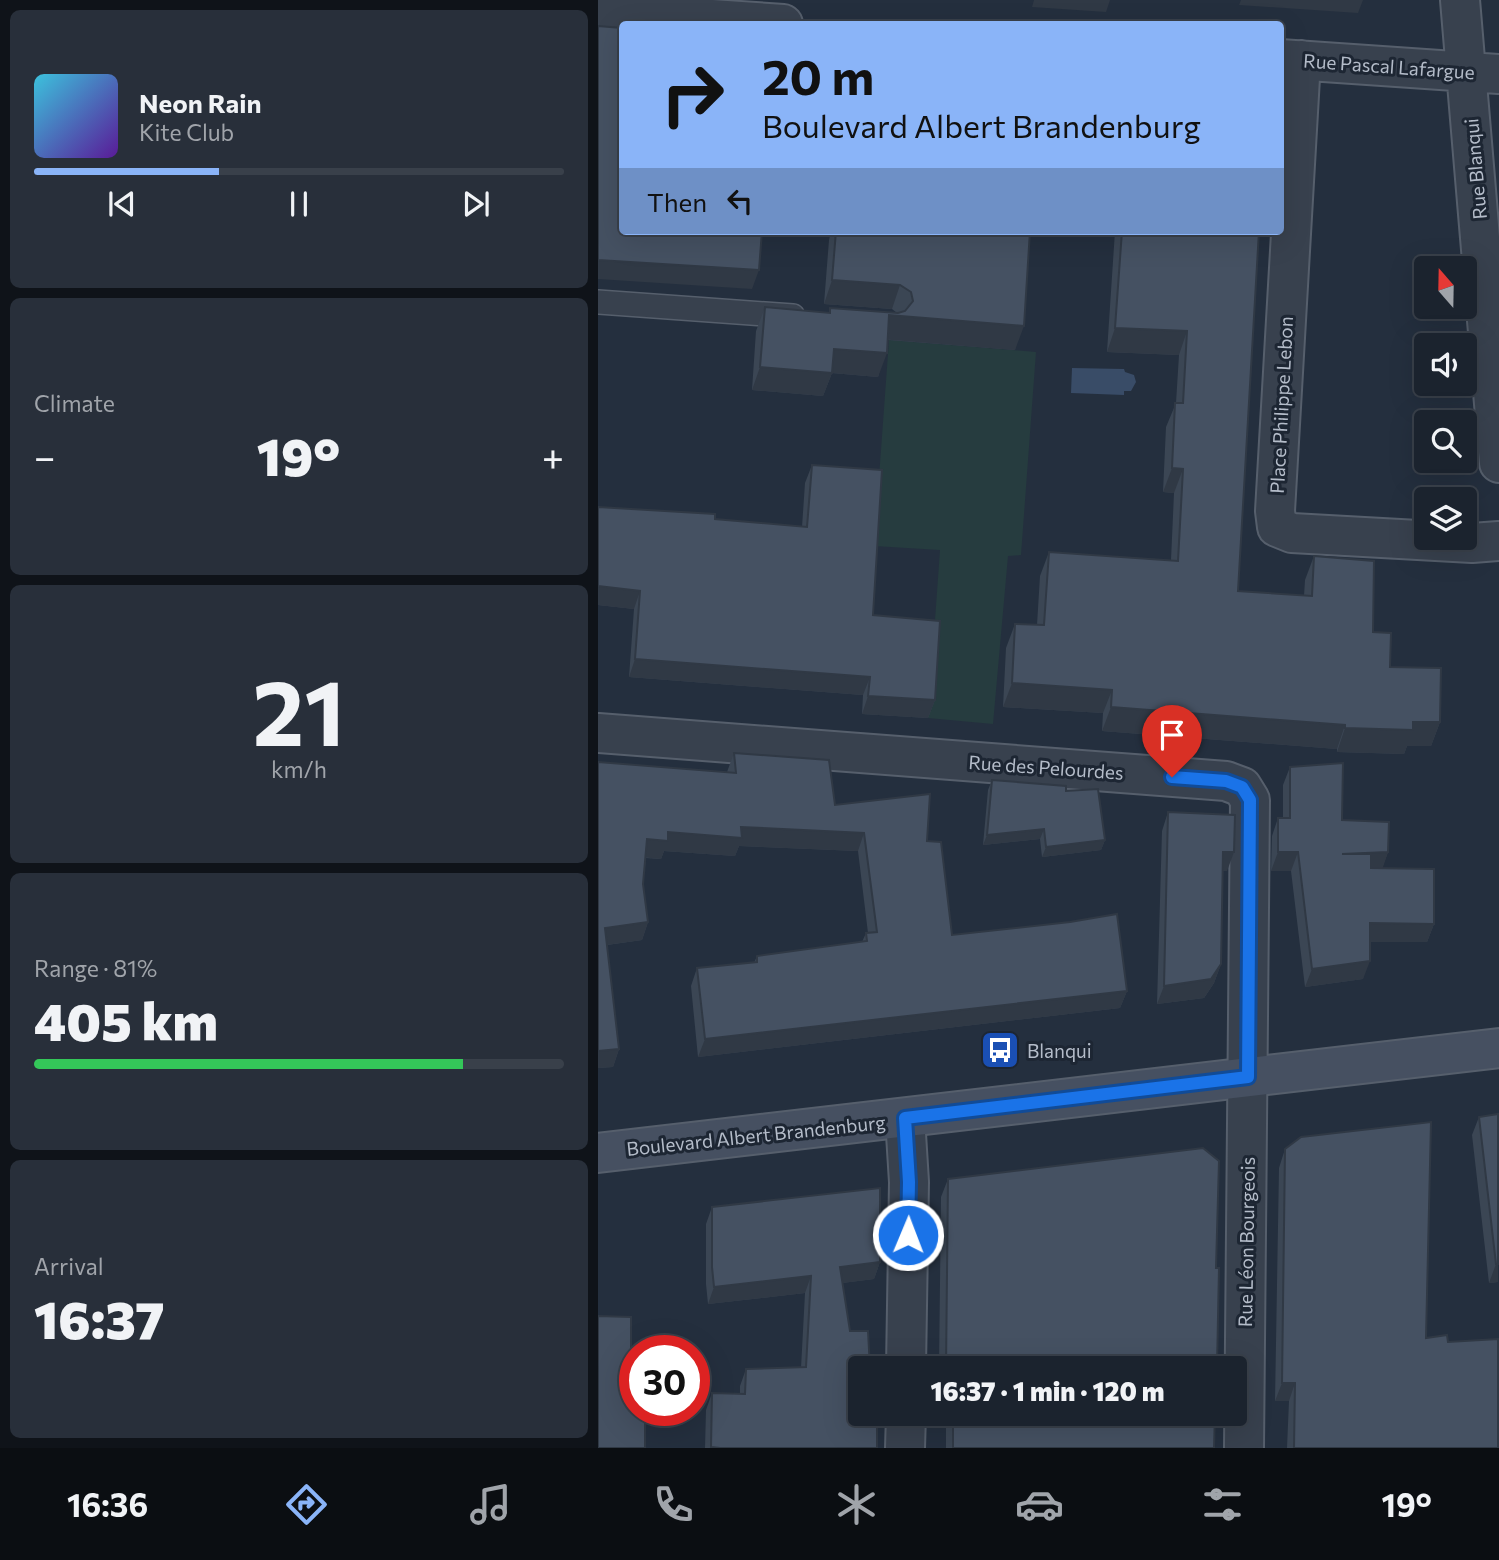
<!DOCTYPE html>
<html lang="en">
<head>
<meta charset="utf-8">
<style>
	:root { --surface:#1b232e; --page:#282f3a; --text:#f1f3f6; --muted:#a0a4aa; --line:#39404a; --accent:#8ab4f8 }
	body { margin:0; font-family:Commissioner,sans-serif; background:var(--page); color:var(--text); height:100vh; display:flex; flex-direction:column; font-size:26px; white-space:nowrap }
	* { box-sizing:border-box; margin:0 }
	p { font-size:23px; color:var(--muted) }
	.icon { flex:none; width:38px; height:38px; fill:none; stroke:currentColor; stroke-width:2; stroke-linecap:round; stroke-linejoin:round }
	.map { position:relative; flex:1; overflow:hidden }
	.panel { display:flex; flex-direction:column; gap:10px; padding:10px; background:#0f1319; width:598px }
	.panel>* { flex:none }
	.hud { position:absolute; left:21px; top:21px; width:665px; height:214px; border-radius:7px; box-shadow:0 7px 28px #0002,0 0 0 2px var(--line); background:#8ab4f8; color:#111; overflow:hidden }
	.needle { width:46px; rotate:340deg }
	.fabs { position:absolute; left:816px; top:256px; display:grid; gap:14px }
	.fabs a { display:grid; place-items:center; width:63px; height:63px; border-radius:7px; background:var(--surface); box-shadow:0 7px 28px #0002,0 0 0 2px var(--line); font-size:35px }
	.speed { position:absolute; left:21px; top:1335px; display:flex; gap:14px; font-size:35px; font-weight:700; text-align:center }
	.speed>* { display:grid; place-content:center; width:91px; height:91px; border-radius:50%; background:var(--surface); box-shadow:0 7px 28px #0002,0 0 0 2px var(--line); line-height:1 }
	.speed .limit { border:10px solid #d22; background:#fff; color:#111 }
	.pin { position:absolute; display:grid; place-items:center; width:60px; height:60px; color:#fff; margin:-72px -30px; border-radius:50% 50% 50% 0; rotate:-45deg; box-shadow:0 0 7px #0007 }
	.pin .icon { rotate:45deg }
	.me { position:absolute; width:77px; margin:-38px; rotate:1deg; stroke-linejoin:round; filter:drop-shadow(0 0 5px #0008) }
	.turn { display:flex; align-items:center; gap:24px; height:147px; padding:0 28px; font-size:32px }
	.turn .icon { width:91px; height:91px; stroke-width:2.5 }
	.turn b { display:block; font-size:49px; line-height:60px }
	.then { display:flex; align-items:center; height:66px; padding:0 28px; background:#0003; gap:14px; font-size:26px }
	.big { font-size:52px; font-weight:800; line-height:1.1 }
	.panel .card { flex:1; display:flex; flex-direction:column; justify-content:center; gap:10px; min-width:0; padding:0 24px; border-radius:10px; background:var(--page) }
	.panel .dial { align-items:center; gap:0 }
	.dial b { font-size:91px; line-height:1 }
	.song { display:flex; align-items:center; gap:21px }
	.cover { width:84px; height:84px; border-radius:10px; background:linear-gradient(135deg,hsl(190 70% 55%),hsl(270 70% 35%)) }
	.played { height:7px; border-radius:4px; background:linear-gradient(90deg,var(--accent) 35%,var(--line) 35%) }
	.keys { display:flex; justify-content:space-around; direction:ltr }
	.heat { display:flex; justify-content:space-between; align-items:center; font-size:38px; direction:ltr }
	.charge { height:10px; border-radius:5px; background:linear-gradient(90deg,#34c759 81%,var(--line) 0) }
	.trip { position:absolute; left:250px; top:1356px; width:399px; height:70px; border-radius:7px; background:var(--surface); box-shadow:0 7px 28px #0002,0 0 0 2px var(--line); font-weight:800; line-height:70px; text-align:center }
	.dock { display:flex; height:112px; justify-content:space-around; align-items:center; background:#0b0e12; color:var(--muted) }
	.dock .icon { width:49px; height:49px }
	.dock .current { color:var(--accent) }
	.dock b { font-size:32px; color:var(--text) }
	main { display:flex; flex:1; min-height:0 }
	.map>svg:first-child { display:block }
	.green { fill:#263c3f }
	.water { fill:#394c67 }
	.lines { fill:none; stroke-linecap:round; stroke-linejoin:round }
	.lane-casing { stroke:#565f6c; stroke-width:26 }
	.street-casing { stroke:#565f6c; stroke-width:42 }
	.secondary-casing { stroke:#565f6c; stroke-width:42 }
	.lane { stroke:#38414e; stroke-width:23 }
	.street { stroke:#38414e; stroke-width:38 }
	.secondary { stroke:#465061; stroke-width:38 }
	.wall { fill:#3b4654 }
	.shaded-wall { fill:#303945 }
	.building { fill:#455162; stroke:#303945; stroke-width:2 }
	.route-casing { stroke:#114b97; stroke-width:18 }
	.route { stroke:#1a73e8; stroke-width:12 }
	.labels { text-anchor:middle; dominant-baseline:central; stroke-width:6; stroke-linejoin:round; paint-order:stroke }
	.street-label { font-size:19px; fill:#b4bcc9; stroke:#1d2633 }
	.poi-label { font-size:19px; fill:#b4bcc9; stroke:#1d2633; text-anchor:start }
</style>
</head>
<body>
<main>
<section class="panel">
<div class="card">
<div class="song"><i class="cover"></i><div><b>Neon Rain</b><p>Kite Club</p></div></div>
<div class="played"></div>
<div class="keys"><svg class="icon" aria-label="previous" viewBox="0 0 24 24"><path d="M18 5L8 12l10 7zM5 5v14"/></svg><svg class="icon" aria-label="pause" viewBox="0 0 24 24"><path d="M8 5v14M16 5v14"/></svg><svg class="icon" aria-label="next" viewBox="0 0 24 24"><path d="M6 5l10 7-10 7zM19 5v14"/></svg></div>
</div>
<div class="card"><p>Climate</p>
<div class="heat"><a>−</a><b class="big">19°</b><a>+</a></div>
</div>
<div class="card dial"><b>21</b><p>km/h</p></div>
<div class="card"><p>Range · 81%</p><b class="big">405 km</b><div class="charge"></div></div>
<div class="card"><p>Arrival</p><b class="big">16:37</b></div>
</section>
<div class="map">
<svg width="901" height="1448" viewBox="0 0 901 1448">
	<rect width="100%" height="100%" fill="#242f3e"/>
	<path class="green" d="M 291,340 L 438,352 L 423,555 L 410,556 L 395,724 L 330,718 L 342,550 L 276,546 Z"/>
	<path class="water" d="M 474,368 L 526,369 L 527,372 L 536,375 L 538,382 L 533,391 L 526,391 L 526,395 L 473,393 Z"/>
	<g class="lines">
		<defs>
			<path id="lane" d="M 0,302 L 195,316"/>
			<path id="street" d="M 862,0 L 901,463
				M 0,11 L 185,24
				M 682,59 L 901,74
				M 703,60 L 677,511 L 679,527 L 694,533 L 874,543 L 901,541
				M 0,733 L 628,781 L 644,787 L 652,800 L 646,1448
				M 307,1118 L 311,1182 L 308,1368
				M 307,1448 L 308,1414"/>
			<path id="secondary" d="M 0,1153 L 901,1048"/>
		</defs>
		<use href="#lane" class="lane-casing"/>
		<use href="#street" class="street-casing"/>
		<use href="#secondary" class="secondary-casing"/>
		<use href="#lane" class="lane"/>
		<use href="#street" class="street"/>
		<use href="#secondary" class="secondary"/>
	</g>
	<path class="wall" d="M 233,231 L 432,231 L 417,350 L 290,340 L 280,377 L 234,373 L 225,396 L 154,390 L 158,331 L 167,307 L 231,313 L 232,308 L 299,313 L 294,309 L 226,304 L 231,240 Z
		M 517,231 L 661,231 L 640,591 L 706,596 L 707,580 L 716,556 L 775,632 L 792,667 L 842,722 L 833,746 L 809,746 L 806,754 L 739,752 L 739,749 L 504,731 L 505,713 L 405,707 L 408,648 L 417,624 L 439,625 L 442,576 L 451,552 L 573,560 L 576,493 L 565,492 L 568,427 L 578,403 L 581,355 L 509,352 Z
		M 214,465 L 275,615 L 337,700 L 330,718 L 264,714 L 265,695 L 31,677 L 36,609 L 0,605 L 117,519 L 204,527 L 207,483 Z
		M 136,753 L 237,805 L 329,841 L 354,935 L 529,991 L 522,1008 L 100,1057 L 93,986 L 99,968 L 156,963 L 159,956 L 264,942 L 268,933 L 270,933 L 260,851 L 141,846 L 137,856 L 66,851 L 63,859 L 48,858 L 45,884 L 50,922 L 44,940 L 9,945 L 21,1049 L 15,1067 L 0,1068 L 0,762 L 129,772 Z
		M 692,767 L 744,820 L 790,852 L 784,868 L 836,924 L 829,942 L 772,942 L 765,979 L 707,987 L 693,871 L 673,871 L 674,836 L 680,818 L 685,818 L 685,785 Z
		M 394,780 L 468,791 L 507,840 L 503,850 L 444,857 L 442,839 L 385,845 L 390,790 Z
		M 570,812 L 629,871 L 625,871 L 623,964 L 616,983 L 606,998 L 559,1004 L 564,831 Z
		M 881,1117 L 900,1282 L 891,1283 L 874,1135 Z
		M 687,1149 L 828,1338 L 850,1342 L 900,1448 L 689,1448 L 691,1401 L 677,1401 L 681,1168 Z
		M 350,1179 L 618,1268 L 619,1368 L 341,1368 L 343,1197 Z
		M 114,1207 L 282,1262 L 276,1279 L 244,1283 L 252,1331 L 272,1368 L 279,1448 L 107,1448 L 108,1410 L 114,1393 L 142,1394 L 142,1386 L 148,1369 L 203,1368 L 207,1293 L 110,1304 L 108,1284 L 108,1224 Z
		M 340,1414 L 617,1414 L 616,1448 L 348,1448 L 348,1421 L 340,1421 Z"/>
	<path class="shaded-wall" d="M 436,0 L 512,0 L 508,12 L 434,7 Z
		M 643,0 L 765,0 L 760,13 L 641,5 Z
		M 0,260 L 161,270 L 154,289 L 0,279 Z
		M 234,280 L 302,285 L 294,309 L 226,304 Z
		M 291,315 L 426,326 L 417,350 L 282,339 Z
		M 517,328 L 589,331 L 581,355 L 509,352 Z
		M 236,349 L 289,353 L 280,377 L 234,373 L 225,396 L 154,390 L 162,367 Z
		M 574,468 L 585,469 L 576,493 L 565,492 Z
		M 0,586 L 42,591 L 36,609 L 0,605 Z
		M 37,659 L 272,677 L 265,695 L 31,677 Z
		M 414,683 L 514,690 L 505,713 L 405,707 Z
		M 270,696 L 337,700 L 330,718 L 264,714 Z
		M 513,707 L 747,725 L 739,749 L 504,731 Z
		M 815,722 L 842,722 L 833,746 L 809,746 L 806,754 L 739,752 L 747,728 Z
		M 143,827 L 266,833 L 260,851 L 141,846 L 137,856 L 66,851 L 63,859 L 43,857 L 49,839 L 70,832 Z
		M 446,829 L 442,839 L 385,845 L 389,835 Z
		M 507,840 L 503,850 L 444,857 L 448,847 Z
		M 625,852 L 636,852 L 629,871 L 618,871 Z
		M 680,852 L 700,852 L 693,871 L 673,871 Z
		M 790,852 L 784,870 L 737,872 L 744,854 Z
		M 50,922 L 44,940 L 1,946 L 7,928 Z
		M 772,923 L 836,924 L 829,942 L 765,942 Z
		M 772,961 L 765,979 L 707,987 L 714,969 Z
		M 623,964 L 616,983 L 606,998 L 559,1004 L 566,986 Z
		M 529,991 L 522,1008 L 100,1057 L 107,1039 Z
		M 21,1049 L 15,1067 L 0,1068 L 0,1051 Z
		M 282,1262 L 276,1279 L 236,1284 L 242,1267 Z
		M 898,1264 L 900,1264 L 900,1282 L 891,1283 Z
		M 213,1276 L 207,1293 L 110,1304 L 116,1287 Z
		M 684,1383 L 697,1383 L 691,1401 L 677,1401 Z
		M 343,1414 L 351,1414 L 348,1421 L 340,1421 Z"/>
	<path class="building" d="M 0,26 L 24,28 L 24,231 L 164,231 L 161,270 L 0,260 Z
		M 238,231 L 432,231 L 426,326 L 291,315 L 289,353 L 236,349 L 234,373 L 162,367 L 167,307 L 232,313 L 232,308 L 300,313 L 307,311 L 315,301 L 313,292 L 302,285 L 234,280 Z
		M 524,231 L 661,231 L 640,591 L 714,596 L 716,556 L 776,561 L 775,632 L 793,633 L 792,667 L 843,668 L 842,722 L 815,722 L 815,730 L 747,728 L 747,725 L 513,707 L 514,690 L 414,683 L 417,624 L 446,625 L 451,552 L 580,561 L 585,469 L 574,468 L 577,403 L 585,403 L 589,331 L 517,328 Z
		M 214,465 L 284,470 L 275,615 L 342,621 L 337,700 L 270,696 L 272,677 L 37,659 L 42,591 L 0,586 L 0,507 L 117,514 L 117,519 L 209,527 Z
		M 136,753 L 231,760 L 237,805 L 332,794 L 329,841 L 343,842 L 354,935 L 472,922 L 519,914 L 529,991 L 107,1039 L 99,968 L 159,962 L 159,956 L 269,941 L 268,933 L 279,932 L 266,833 L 143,827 L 144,838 L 70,832 L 70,841 L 49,839 L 45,884 L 50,922 L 7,928 L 21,1049 L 0,1051 L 0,762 L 138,773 Z
		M 745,763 L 744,820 L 791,822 L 790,852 L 744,854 L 773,854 L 773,868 L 836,869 L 836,924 L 772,923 L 772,961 L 714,969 L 700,852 L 680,852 L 680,818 L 692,818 L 692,767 Z
		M 394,780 L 468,786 L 468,791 L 500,789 L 507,840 L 448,847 L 446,829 L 389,835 Z
		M 570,812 L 637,815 L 636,852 L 625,852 L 623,964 L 613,979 L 566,986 Z
		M 900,1114 L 900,1264 L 898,1264 L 881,1117 Z
		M 833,1122 L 828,1338 L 849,1335 L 850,1342 L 900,1339 L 900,1448 L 696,1448 L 697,1383 L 684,1383 L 687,1149 L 703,1137 Z
		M 605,1148 L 621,1161 L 618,1268 L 621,1268 L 619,1368 L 348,1368 L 350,1179 Z
		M 282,1188 L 282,1262 L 242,1267 L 252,1331 L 270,1331 L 272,1368 L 262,1368 L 262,1414 L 279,1414 L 279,1448 L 122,1448 L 113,1447 L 114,1393 L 147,1394 L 148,1369 L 208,1367 L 213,1276 L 116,1287 L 114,1267 L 114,1207 Z
		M 0,1316 L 33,1317 L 33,1348 L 48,1348 L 48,1351 L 37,1351 L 37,1410 L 47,1410 L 47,1448 L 0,1448 Z
		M 355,1414 L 617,1414 L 616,1448 L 355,1448 Z"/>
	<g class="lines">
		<defs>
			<path id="route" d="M 310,1235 L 311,1182 L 307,1118 L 650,1077 L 652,800 L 644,787 L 628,781 L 574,777"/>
		</defs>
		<use href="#route" class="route-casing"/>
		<use href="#route" class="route"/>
	</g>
	<defs>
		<symbol id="bus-square" viewBox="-11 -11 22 22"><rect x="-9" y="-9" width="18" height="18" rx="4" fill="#1a4fb4" stroke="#1d2633"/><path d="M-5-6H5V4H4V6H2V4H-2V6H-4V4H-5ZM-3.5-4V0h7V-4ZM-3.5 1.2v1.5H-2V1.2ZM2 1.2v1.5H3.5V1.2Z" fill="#fff"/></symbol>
	</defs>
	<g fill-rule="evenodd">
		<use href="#bus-square" x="380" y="1028" width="44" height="44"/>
	</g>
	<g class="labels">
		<g class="street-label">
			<text transform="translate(791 66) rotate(4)">Rue Pascal Lafargue</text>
			<text transform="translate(877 169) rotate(-95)">Rue Blanqui</text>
			<text transform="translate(683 405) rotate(-87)">Place Philippe Lebon</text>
			<text transform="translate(448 767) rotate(4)">Rue des Pelourdes</text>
			<text transform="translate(158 1135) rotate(-6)">Boulevard Albert Brandenburg</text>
			<text transform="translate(648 1242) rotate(-89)">Rue Léon Bourgeois</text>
		</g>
		<g class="poi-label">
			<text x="429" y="1050">Blanqui</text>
		</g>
	</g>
</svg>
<div class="fabs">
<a><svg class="needle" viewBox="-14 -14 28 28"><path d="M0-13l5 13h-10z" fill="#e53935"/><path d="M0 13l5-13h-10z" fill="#a0a4aa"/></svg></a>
<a><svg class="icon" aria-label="sound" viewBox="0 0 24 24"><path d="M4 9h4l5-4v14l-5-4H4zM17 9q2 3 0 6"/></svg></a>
<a><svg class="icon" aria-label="search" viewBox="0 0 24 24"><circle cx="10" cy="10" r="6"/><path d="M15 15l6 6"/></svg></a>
<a><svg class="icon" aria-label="layers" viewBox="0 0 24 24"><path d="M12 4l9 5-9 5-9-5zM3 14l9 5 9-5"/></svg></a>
</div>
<div class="speed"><div class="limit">30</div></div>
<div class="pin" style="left:574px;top:777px;background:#d93025"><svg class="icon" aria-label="arrive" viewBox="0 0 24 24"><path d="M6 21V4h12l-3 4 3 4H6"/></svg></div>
<svg class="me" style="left:310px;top:1235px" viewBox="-20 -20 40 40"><circle r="17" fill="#1a73e8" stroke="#fff" stroke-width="3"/><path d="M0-11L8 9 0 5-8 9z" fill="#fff"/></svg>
<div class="trip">16:37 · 1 min · 120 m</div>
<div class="hud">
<div class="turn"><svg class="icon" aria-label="right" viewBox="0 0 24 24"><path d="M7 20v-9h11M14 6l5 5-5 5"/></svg><div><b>20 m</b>Boulevard Albert Brandenburg</div></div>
<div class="then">Then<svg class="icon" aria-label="left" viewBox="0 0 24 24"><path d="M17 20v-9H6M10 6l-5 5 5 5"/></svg></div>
</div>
</div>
</main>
<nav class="dock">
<b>16:36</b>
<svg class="icon current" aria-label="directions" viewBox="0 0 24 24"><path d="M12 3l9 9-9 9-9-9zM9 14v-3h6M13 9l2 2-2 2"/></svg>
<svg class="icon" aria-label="music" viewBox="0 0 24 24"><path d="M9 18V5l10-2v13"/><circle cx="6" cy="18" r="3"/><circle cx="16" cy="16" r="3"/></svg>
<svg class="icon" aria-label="phone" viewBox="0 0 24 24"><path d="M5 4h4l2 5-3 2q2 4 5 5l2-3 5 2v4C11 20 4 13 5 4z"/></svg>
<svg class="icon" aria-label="climate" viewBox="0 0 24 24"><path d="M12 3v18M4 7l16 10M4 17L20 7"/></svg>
<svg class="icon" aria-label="car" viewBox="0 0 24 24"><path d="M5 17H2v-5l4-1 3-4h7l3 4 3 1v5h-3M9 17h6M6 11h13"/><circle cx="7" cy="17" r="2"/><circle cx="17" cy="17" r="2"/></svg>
<svg class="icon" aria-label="filters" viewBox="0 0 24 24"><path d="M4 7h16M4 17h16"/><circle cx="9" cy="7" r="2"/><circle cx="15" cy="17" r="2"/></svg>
<b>19°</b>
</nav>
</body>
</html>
